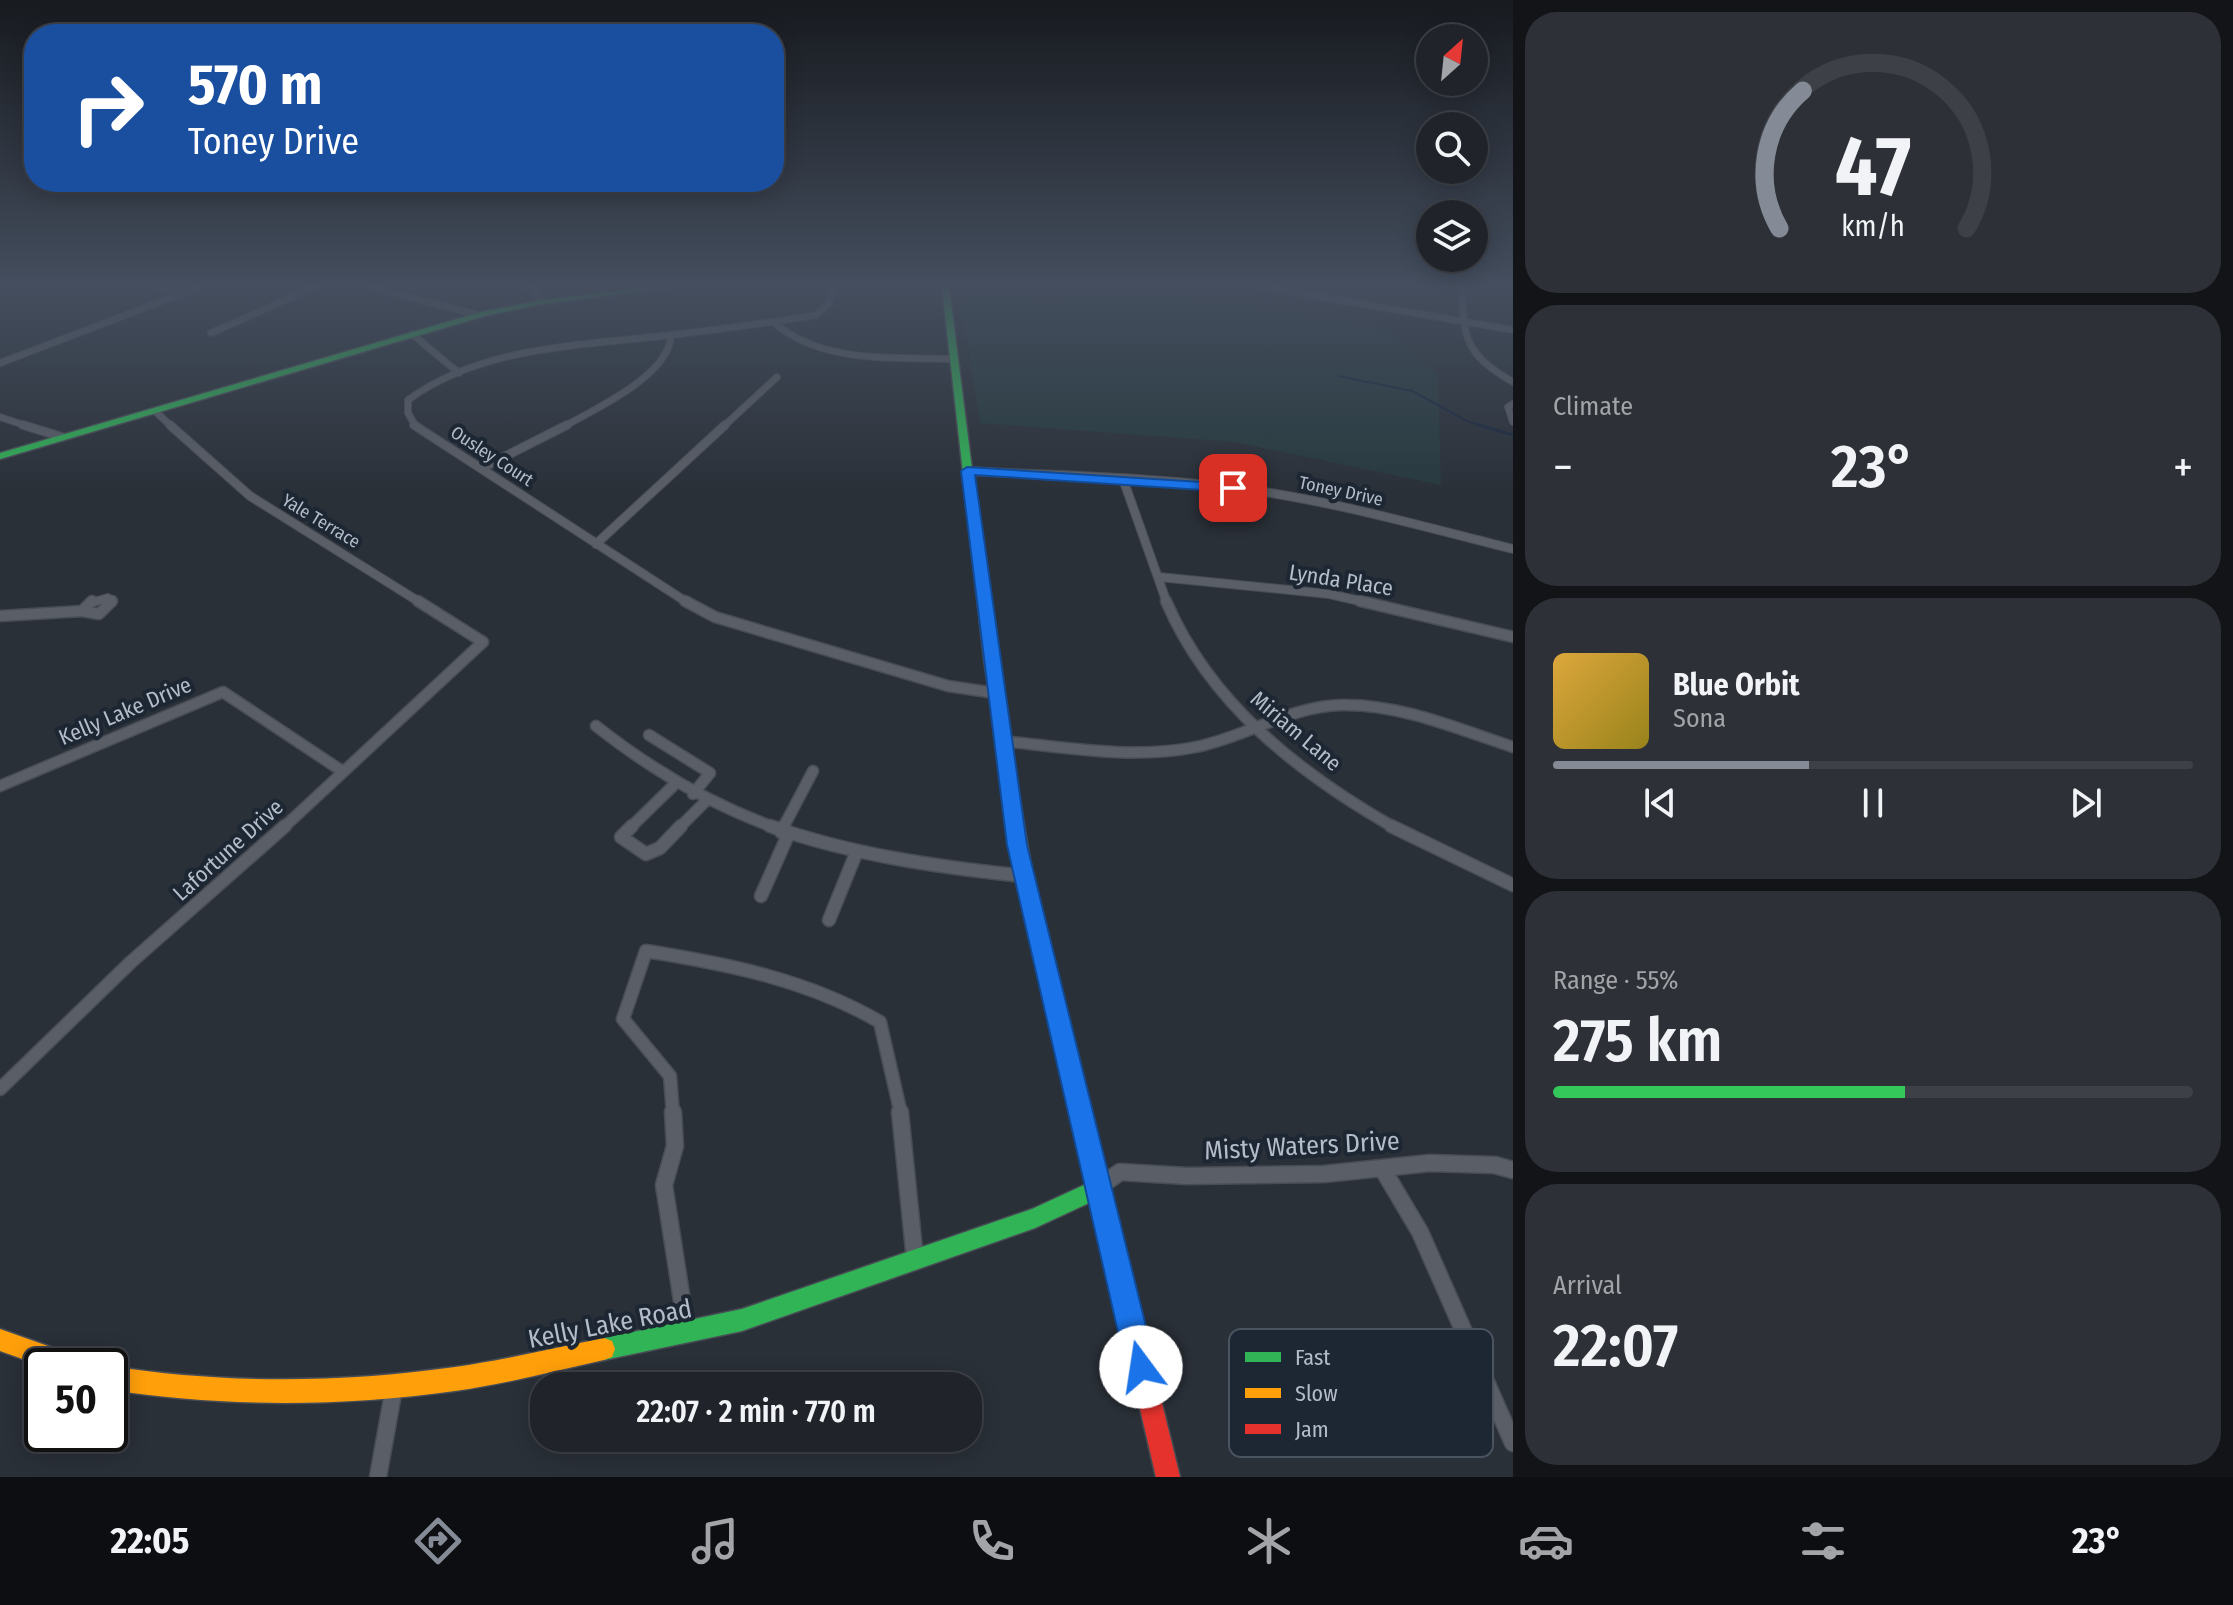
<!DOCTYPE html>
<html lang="en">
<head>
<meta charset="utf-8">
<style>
	:root { --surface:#20242a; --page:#2d3036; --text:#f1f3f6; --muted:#a2a4a8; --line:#3d4147; --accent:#848b96 }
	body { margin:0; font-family:"Fira Sans Condensed",sans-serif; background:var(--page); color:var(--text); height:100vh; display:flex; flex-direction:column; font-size:30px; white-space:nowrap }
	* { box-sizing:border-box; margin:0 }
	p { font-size:26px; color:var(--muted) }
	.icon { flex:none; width:44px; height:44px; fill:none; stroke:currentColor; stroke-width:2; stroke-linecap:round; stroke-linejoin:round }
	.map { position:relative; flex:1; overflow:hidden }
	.panel { display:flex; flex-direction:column; gap:12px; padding:12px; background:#121417; width:720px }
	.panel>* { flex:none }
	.guide { position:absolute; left:24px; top:24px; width:760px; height:168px; border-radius:32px; box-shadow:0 4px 20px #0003,0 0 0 2px var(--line); background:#1a4fa0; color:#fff; overflow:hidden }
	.needle { width:52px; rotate:27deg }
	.buttons { position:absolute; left:1416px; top:24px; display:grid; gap:16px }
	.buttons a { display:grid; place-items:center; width:72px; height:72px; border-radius:50%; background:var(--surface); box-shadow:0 4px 20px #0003,0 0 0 2px var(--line); font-size:40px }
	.speed { position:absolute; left:24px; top:1348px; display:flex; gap:16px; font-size:40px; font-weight:700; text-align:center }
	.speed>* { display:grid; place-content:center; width:104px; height:104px; border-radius:50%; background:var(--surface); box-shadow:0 4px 20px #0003,0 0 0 2px var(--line); line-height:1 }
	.speed .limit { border:4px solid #111; border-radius:12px; background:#fff; color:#111 }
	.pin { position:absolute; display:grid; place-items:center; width:68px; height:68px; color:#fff; margin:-34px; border-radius:16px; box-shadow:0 4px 12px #0006 }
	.me { position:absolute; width:88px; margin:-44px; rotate:346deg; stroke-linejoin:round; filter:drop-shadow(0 0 6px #0008) }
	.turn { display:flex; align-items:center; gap:28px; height:168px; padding:0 32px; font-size:36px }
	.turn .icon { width:104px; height:104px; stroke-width:2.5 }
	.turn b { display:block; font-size:56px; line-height:68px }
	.big { font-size:60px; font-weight:600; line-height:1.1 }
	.panel .widget { flex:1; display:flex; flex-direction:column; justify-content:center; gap:12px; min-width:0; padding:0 28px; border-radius:32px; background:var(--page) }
	.panel .dial { align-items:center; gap:0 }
	.dial svg { height:208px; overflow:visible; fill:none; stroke:var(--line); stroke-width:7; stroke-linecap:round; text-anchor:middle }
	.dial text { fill:var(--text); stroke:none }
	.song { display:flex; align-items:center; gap:24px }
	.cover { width:96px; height:96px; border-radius:12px; background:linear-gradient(135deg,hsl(40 70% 55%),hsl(50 70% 35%)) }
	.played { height:8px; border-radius:4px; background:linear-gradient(90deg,var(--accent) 40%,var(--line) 40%) }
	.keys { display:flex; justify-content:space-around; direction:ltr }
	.heat { display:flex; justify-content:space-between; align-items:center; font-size:44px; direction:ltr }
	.charge { height:12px; border-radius:6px; background:linear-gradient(90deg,#34c759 55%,var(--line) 0) }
	.trip { position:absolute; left:530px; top:1372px; width:452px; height:80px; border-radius:32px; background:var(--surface); box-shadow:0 4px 20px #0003,0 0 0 2px var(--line); font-weight:600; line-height:80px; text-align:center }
	.dock { display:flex; height:128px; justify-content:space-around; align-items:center; background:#0d0e11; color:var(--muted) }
	.dock .icon { width:56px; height:56px }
	.dock .selected { color:var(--accent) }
	.dock b { font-size:36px; color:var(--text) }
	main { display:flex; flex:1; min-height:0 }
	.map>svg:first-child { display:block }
	.green { fill:#273a3e }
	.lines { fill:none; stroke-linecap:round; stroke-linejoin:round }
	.stream-far1 { stroke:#19273c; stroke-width:2 }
	.stream { stroke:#19273c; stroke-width:3 }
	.street-far4-casing { stroke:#484c55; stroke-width:8 }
	.street-far3-casing { stroke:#484c55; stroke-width:10 }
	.street-far2-casing { stroke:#484c55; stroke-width:13 }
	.street-far1-casing { stroke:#484c55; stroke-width:15 }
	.street-casing { stroke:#484c55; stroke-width:19 }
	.fast-casing { stroke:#484c55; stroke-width:3 }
	.slow-casing { stroke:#484c55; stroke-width:3 }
	.jam-casing { stroke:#484c55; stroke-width:3 }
	.street-far4 { stroke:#5a5e66; stroke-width:6 }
	.street-far3 { stroke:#5a5e66; stroke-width:8 }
	.street-far2 { stroke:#5a5e66; stroke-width:10 }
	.street-far1 { stroke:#5a5e66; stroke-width:12 }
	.street { stroke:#5a5e66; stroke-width:16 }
	.fast { fill:#30b455; fill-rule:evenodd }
	.slow { fill:#ff9f0a; fill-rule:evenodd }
	.jam { fill:#e5322d; fill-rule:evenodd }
	.route { fill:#1a73e8; stroke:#114b97; stroke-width:2 }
	.labels { text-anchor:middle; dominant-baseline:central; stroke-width:8; stroke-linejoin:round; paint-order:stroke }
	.far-street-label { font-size:18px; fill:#b4bcc9; stroke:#1d2633 }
	.street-label { font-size:22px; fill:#b4bcc9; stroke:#1d2633 }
	.near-street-label { font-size:26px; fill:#b4bcc9; stroke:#1d2633 }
	.key { fill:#1d2633; stroke:#4a5360; stroke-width:2 }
	.key-label { font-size:22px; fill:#b4bcc9 }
</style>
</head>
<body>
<main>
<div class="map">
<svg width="1513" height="1477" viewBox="0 0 1513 1477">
	<rect width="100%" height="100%" fill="#2a3038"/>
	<path class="green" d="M 984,287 L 1018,287 L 1043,306 L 1084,287 L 1139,287 L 1389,331 L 1438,375 L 1441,485 L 1235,442 L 980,423 L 960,293 L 976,296 Z"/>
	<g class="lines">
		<path class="stream-far1" d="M 7,287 L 35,287
			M 1338,376 L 1412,391 L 1467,421 L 1485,427"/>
		<path class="stream" d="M 1479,425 L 1513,435"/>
		<defs>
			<path id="street-far4" d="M 157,287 L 181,294
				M 371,287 L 479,315
				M 529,287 L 543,302
				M 1265,287 L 1513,330
				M 1462,287 C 1462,338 1467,356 1513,382
				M 773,322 C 822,364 892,357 952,359
				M 211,333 L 315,287
				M 412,334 L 459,373
				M 0,363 L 199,287
				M 1513,404 L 1508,407 L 1513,422
				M 155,411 L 172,427
				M 0,417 L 30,427
				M 416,427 L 408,413 L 408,400 C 478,349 569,346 653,337 C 707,331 762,324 816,315 L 829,303 L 832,287
				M 563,427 C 595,409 670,375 671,335
				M 723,427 L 777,377"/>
			<path id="street-far3" d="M 23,425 L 62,437
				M 170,425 L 250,496 L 421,603
				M 414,425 L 688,603
				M 482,468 L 567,425
				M 967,471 C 1064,476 1162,477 1258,491 C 1344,504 1429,528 1513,549
				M 1123,479 L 1167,603
				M 596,544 L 725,425
				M 1159,577 L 1329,594 L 1369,603
				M 90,603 L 108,598 L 112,603"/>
			<path id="street-far2" d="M 685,601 L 715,617 L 948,686 L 995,693
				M 1166,601 C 1210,704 1300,774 1395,828
				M 1360,601 L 1513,637
				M 82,611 L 99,614 L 112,601
				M 82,611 L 92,601
				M 0,616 L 82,611
				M 596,726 C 652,770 709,804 776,828
				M 649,735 L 710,773 L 693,794
				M 1001,741 C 1065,747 1132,760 1196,747 C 1246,737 1290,706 1342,705 C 1401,704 1458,729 1513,747
				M 0,786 L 223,692 L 342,771
				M 283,828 L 483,642 L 418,601
				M 630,828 L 676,783
				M 679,828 L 706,801
				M 783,828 L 813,771"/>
			<path id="street-far1" d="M 632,826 L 621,837 L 646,854 L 660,848 L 681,826
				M 770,826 C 852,855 938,867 1024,876
				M 1391,826 L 1513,885
				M 781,832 L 784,826
				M 761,896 L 788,835
				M 829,920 L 857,851
				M 0,1089 L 131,962 L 285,826
				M 673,1114 L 670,1076 L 623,1019 L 646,951 C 728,964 808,980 880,1022 L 901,1114"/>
			<path id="street" d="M 673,1112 L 675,1146 L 664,1185 L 687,1333
				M 900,1112 L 915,1260
				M 1382,1168 L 1420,1232 L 1513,1443
				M 1099,1187 L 1120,1172 L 1187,1176 L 1324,1174 L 1430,1163 L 1495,1165 L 1513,1170
				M 378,1477 L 394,1388"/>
			<path id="fast" d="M 653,287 L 672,287 L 543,304 L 485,316 L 0,459 L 0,453 L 481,312 L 543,300 Z
				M 942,287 L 949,287 L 996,659 L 1033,878 L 1031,883 L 1025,885 L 1019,883 L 1017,878 L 984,659 Z
				M 1097,1179 L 1104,1182 L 1107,1189 L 1104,1196 L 1035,1228 L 742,1331 L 604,1360 L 596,1357 L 593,1349 L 596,1341 L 604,1338 L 742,1309 L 1032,1209 Z"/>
			<path id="slow" d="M 1025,871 L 1031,873 L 1033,878 L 1095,1130 L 1092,1137 L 1085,1140 L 1078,1137 L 1075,1130 L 1017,878 L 1019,873 Z
				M 0,1329 L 82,1358 L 86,1366 L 42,1366 L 0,1351 Z
				M 604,1338 L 612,1341 L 615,1349 L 612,1357 L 604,1360 C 554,1371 505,1384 455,1391 C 340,1407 225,1407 110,1390 L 110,1366 C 225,1384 340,1383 455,1367 C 505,1360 554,1348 604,1338 Z"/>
			<path id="jam" d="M 1085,1120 L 1092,1123 L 1095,1130 L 1180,1477 L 1156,1477 L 1075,1130 L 1078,1123 Z"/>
		</defs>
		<use href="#street-far4" class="street-far4-casing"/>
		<use href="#street-far3" class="street-far3-casing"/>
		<use href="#street-far2" class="street-far2-casing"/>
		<use href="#street-far1" class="street-far1-casing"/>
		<use href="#street" class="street-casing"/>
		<use href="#fast" class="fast-casing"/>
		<use href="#slow" class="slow-casing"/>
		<use href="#jam" class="jam-casing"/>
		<use href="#street-far4" class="street-far4"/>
		<use href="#street-far3" class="street-far3"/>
		<use href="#street-far2" class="street-far2"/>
		<use href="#street-far1" class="street-far1"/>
		<use href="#street" class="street"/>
		<use href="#fast" class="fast"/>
		<use href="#slow" class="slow"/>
		<use href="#jam" class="jam"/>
	</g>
	<linearGradient id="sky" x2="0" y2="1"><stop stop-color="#171a1f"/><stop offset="0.58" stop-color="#444e5e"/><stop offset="1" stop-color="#444e5e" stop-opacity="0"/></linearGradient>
	<rect width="1513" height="493" fill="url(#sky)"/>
	<path class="route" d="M 967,467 L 1233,484 L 1240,488 L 1233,492 L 975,475 L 1027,845 L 1156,1367 L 1151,1378 L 1141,1382 L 1130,1378 L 1126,1367 L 1007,845 L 961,471 Z"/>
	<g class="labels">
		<g class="far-street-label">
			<text transform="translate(492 456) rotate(33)">Ousley Court</text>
			<text transform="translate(1341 491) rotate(12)">Toney Drive</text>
			<text transform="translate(321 521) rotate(31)">Yale Terrace</text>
		</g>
		<g class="street-label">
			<text transform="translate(1341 580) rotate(9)">Lynda Place</text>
			<text transform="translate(125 711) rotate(-23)">Kelly Lake Drive</text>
			<text transform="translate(1296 731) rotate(40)">Miriam Lane</text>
			<text transform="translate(228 850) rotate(-42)">Lafortune Drive</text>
		</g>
		<g class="near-street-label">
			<text transform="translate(1302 1146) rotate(-3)">Misty Waters Drive</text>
			<text transform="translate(610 1324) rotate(-11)">Kelly Lake Road</text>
		</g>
	</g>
	<rect x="1229" y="1329" width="264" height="128" rx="12" class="key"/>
	<rect x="1245" y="1352" width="36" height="10" fill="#30b455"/>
	<rect x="1245" y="1388" width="36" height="10" fill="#ff9f0a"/>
	<rect x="1245" y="1424" width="36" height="10" fill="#e5322d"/>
	<g class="key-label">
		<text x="1295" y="1365">Fast</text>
		<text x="1295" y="1401">Slow</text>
		<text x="1295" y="1437">Jam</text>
	</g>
</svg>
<div class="buttons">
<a><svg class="needle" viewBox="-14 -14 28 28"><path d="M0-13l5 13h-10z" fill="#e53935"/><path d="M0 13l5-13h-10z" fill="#a2a4a8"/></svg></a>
<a><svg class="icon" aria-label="search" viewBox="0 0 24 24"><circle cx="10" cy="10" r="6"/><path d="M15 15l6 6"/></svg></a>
<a><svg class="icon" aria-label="layers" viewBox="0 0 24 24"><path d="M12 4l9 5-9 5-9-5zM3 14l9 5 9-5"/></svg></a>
</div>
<div class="speed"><div class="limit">50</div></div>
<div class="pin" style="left:1233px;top:488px;background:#d93025"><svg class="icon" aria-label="arrive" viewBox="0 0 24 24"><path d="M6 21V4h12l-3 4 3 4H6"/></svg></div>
<svg class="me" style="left:1141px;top:1367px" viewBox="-20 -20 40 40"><circle r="19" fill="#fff"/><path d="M0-13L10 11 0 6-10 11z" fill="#1a73e8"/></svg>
<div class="trip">22:07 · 2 min · 770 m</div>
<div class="guide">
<div class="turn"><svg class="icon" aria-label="right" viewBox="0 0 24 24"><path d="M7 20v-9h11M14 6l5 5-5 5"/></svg><div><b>570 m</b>Toney Drive</div></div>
</div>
</div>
<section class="panel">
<div class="widget dial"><svg viewBox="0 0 100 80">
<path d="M14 69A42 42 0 1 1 86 69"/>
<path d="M14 69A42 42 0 0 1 23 16" stroke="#848b96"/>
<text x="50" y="56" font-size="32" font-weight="700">47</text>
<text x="50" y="72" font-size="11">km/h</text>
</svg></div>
<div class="widget"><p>Climate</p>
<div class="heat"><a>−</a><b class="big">23°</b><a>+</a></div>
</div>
<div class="widget">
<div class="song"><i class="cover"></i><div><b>Blue Orbit</b><p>Sona</p></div></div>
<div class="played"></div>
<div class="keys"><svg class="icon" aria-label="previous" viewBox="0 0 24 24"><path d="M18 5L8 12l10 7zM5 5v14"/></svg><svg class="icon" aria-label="pause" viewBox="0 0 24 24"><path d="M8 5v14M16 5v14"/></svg><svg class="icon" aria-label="next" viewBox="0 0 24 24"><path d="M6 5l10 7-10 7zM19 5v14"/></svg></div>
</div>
<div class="widget"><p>Range · 55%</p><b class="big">275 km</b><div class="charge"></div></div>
<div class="widget"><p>Arrival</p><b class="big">22:07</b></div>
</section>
</main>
<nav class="dock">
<b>22:05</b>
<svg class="icon selected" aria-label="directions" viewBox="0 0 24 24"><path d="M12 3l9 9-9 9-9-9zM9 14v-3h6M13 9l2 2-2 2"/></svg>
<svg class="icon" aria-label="music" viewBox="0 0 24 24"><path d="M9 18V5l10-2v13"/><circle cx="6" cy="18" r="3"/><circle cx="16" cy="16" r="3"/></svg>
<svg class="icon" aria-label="phone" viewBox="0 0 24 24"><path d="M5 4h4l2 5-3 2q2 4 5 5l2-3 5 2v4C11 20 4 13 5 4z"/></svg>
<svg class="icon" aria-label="climate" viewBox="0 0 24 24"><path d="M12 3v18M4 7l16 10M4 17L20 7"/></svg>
<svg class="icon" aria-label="car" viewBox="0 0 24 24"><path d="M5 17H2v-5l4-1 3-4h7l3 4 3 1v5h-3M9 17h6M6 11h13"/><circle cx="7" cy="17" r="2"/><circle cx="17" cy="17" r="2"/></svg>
<svg class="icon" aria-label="filters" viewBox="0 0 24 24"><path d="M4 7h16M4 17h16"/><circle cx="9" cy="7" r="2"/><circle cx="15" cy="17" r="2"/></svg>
<b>23°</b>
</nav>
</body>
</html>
